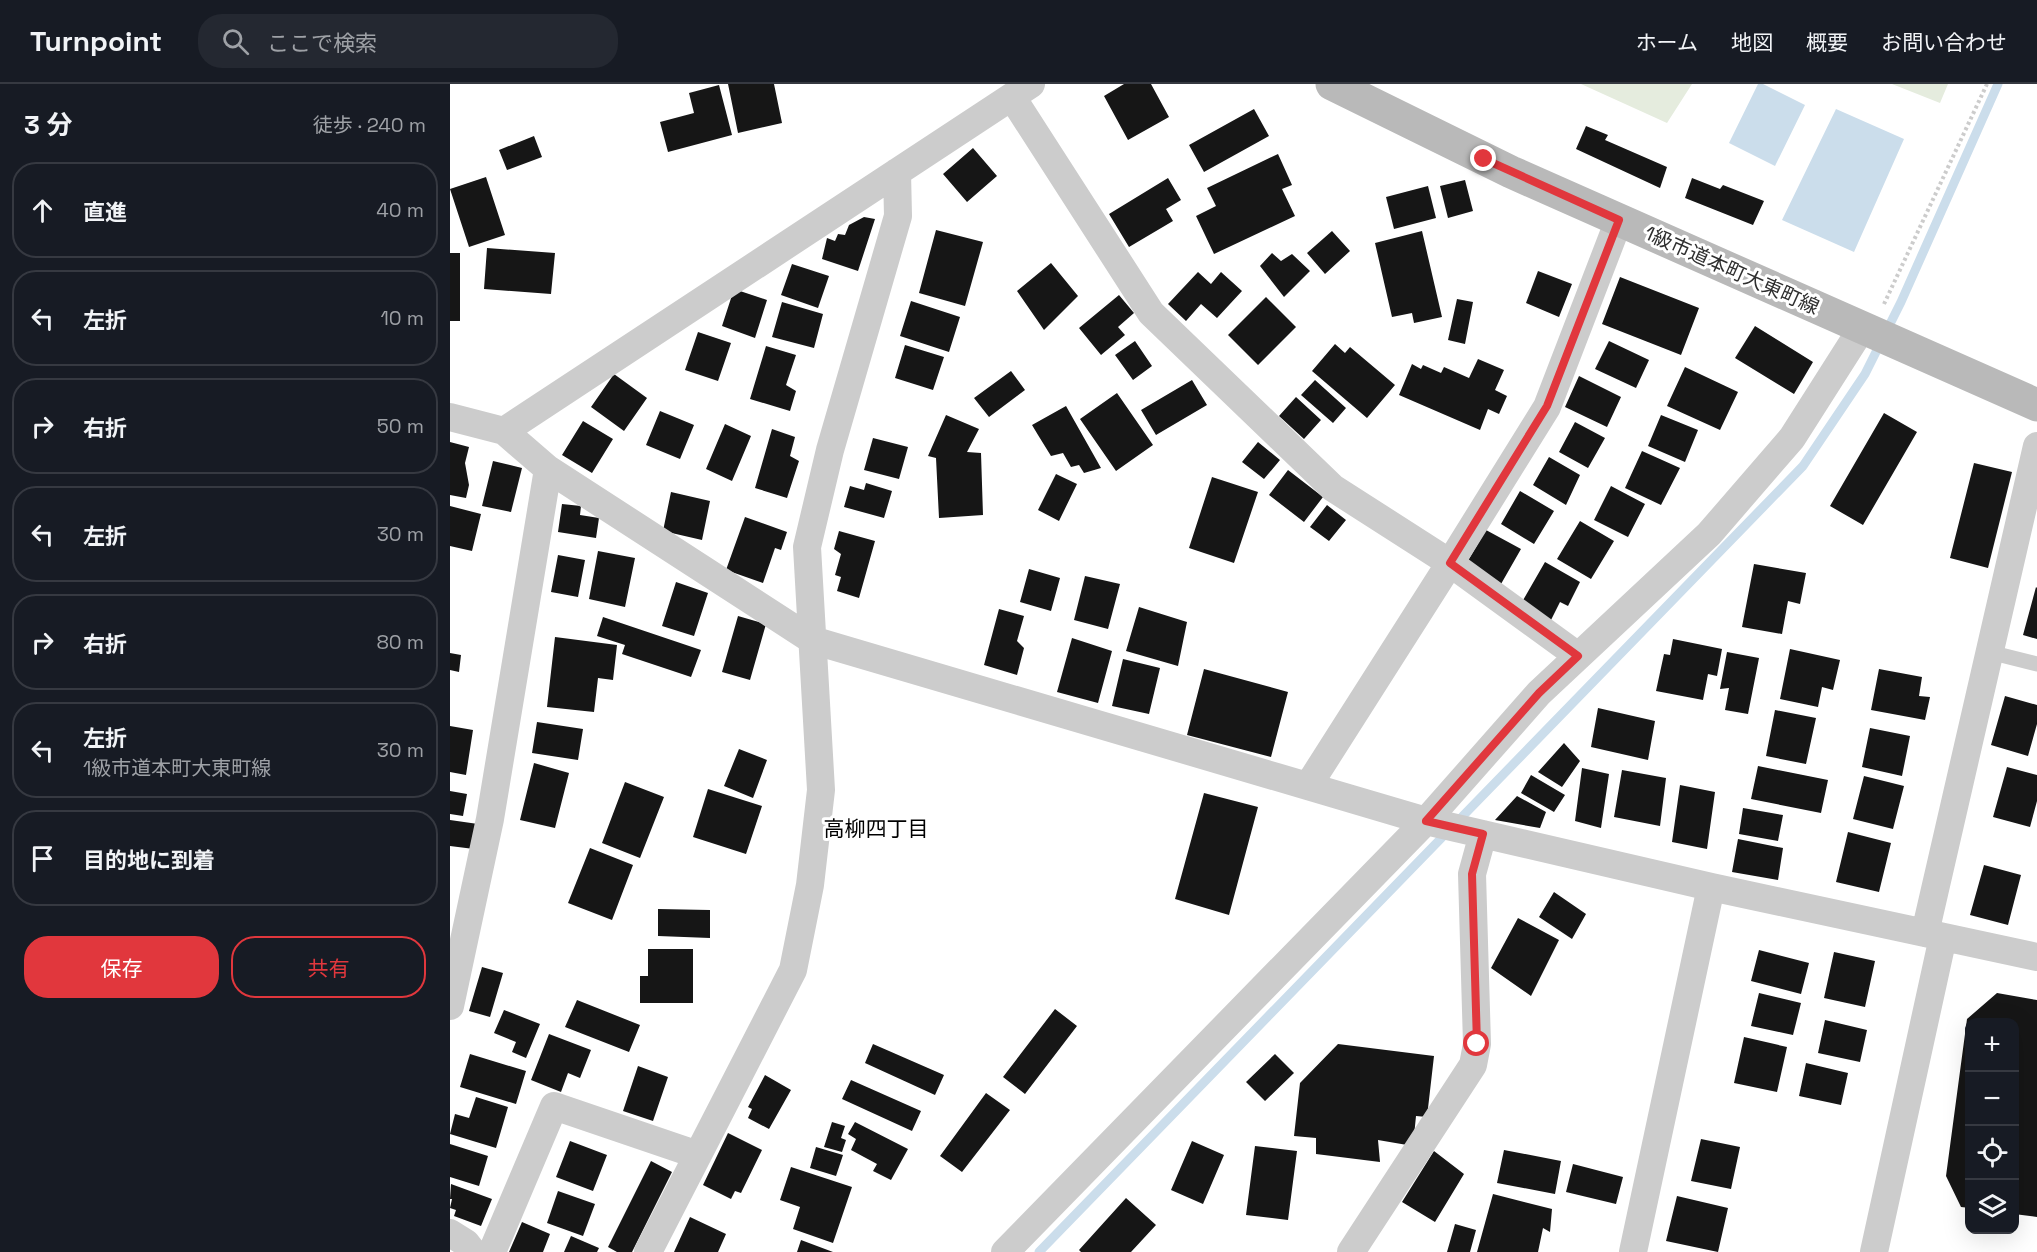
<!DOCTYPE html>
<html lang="ja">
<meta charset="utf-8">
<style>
body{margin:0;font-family:"Space Grotesk","Noto Sans JP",sans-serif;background:#242831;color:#f1f3f6}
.controls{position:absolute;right:18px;bottom:18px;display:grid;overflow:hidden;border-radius:12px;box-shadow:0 6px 24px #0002}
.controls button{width:54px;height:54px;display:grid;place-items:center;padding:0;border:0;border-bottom:2px solid #363941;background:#171b24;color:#f1f3f6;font:30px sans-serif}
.stop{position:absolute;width:18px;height:18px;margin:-14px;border:4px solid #e1373d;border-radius:50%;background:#fff}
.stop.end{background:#e1373d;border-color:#fff;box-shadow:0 2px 6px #0008}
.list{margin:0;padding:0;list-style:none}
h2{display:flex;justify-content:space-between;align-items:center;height:78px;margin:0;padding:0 24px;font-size:26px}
h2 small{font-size:20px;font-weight:400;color:#9ea1a6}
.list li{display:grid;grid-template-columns:39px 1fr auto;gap:18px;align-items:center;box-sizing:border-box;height:96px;margin:0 12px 12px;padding:0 12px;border:2px solid #363941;border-radius:24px}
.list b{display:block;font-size:22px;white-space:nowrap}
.list p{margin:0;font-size:20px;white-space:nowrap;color:#9ea1a6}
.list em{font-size:20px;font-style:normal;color:#9ea1a6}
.actions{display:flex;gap:12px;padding:18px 24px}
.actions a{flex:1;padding:14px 0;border:2px solid #e1373d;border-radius:24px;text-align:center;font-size:21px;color:#e1373d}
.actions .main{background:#e1373d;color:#fff}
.icon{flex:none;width:33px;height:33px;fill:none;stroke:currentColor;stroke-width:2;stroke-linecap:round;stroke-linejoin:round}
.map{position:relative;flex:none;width:1587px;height:1168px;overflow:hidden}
header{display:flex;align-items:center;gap:36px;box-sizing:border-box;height:84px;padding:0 30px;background:#171b24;border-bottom:2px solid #363941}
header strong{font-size:28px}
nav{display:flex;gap:33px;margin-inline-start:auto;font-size:21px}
.search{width:420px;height:54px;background:#242831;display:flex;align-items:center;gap:15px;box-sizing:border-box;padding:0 21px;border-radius:24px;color:#9ea1a6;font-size:22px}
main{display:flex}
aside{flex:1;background:#171b24}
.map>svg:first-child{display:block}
</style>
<header>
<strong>Turnpoint</strong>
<div class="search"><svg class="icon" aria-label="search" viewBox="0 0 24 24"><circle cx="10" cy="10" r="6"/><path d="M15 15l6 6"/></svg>ここで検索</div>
<nav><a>ホーム</a><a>地図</a><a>概要</a><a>お問い合わせ</a></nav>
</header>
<main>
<aside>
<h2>3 分<small>徒歩 · 240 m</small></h2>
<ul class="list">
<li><svg class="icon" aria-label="ahead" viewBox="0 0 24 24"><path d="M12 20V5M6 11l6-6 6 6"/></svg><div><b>直進</b></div><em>40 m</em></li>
<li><svg class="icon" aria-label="left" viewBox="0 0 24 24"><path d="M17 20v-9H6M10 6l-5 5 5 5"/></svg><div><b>左折</b></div><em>10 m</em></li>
<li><svg class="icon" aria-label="right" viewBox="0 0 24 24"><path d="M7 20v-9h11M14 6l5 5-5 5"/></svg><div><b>右折</b></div><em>50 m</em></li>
<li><svg class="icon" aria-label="left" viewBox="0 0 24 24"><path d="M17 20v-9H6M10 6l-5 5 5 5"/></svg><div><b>左折</b></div><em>30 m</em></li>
<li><svg class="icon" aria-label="right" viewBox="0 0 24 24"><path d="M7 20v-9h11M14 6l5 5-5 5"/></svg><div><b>右折</b></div><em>80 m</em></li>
<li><svg class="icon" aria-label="left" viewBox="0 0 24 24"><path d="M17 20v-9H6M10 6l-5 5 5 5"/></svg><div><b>左折</b><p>1級市道本町大東町線</p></div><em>30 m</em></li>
<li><svg class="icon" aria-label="arrive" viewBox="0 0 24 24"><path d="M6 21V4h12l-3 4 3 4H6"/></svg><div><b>目的地に到着</b></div></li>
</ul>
<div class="actions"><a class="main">保存</a><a>共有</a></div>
</aside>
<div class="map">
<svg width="1587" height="1168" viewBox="0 0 1587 1168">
<rect width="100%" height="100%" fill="#fff"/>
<path fill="#e5ecde" d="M1131 0H1242L1217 39Z
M1442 0H1498L1490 19Z"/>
<path fill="#cbddeb" d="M1308 0H1313L1355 21 1325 82 1279 59Z
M1386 25 1454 55 1404 168 1332 136Z"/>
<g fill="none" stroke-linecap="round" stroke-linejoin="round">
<path stroke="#cbddeb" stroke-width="9" d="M589 1168 1353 382 1415 290 1451 218 1548 0"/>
</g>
<path fill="#161616" d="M278 0H324L332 39 288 49Z
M674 0H701L719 33 678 56 654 12Z
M269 1 282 51 218 68 210 38 244 29 239 9Z
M804 25 819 52 754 88 739 61Z
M1136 42 1158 51 1155 56 1217 83 1210 104 1126 65Z
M84 52 92 73 57 86 49 66Z
M523 64 547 92 517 118 493 90Z
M828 70 842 101 832 105 845 132 764 170 746 132 766 122 757 104Z
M36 93 55 151 19 163 0 105Z
M718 94 731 116 716 125 723 137 679 163 659 130Z
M1242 94 1270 105 1273 101 1314 117 1303 141 1235 114Z
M1015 96 1023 127 998 134 990 102Z
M978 102 986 134 944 145 936 113Z
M414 133 425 135 408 187 372 175 377 154 385 157 388 150 395 151 399 141Z
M486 146 533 158 515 222 469 209Z
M882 147 900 167 875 190 857 169Z
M972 147 992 233 964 239 962 229 942 233 925 159Z
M37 164 105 169 101 210 34 205Z
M0 169H10V237H0Z
M822 169 831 177 842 170 860 187 834 213 810 182Z
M601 179 628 212 594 246 567 207Z
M342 180 379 192 368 224 331 211Z
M1088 187 1122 200 1109 233 1076 219Z
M748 188 761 200 771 188 792 207 767 234 751 220 736 237 718 220Z
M1170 193 1249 224 1231 271 1152 240Z
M284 205 317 216 305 254 272 242Z
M669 211 684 229 668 243 675 251 651 271 629 244Z
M816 213 846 243 808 281 778 251Z
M1007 215 1023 218 1015 260 998 256Z
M461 217 510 233 499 268 450 252Z
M332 218 373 230 364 264 322 253Z
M1305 242 1363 278 1344 310 1285 274Z
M248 248 281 259 268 297 235 286Z
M685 257 702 282 683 296 665 271Z
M1159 257 1199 276 1186 304 1145 285Z
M885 260 895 269 900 263 945 301 917 334 862 287Z
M455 261 494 273 483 306 445 294Z
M316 262 346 271 336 301 346 307 340 327 300 315Z
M1028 275 1054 286 1045 306 1057 312 1049 330 1038 325 1030 346 949 311 962 280 971 285 973 281 991 289 994 283 1019 294Z
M1235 283 1288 308 1270 346 1217 322Z
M561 287 575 306 539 333 524 314Z
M164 290 197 314 174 347 141 323Z
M1129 292 1171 313 1157 343 1115 323Z
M742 296 757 321 706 351 691 326Z
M865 296 896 324 883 339 851 311Z
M667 309 703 361 666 387 630 335Z
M846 313 871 336 854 355 829 332Z
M616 322 651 384 634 389 629 381 621 383 613 369 601 372 588 351 582 341Z
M210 327 244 341 230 375 196 361Z
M1434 329 1467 348 1413 441 1380 422Z
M496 331 529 345 517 368 531 369 533 431 489 434 486 374 478 372Z
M1211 331 1248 346 1235 378 1198 362Z
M133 337 163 355 142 389 112 371Z
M1125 338 1155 354 1138 384 1109 368Z
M275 340 301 352 282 397 256 385Z
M322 345 345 353 340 372 349 377 337 414 305 404Z
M423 354 458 363 449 395 414 386Z
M0 358 19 363 15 379 19 401 16 414 0 411Z
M808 358 830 376 814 395 792 378Z
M1192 367 1230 384 1211 421 1175 404Z
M1099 373 1130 391 1116 421 1083 401Z
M43 377 72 384 61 428 32 422Z
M1524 379 1562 388 1538 484 1500 474Z
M838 386 873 413 854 438 819 411Z
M606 390 627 400 609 437 588 426Z
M762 393 808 408 784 479 739 464Z
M416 399 442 407 434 434 394 423 400 402 414 406Z
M1161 402 1195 420 1178 453 1144 436Z
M1070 407 1104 427 1084 460 1051 440Z
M221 408 260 417 252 456 213 447Z
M112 420 131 422 130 431 149 434 146 454 108 448Z
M877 421 896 436 879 457 860 443Z
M0 422 31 430 22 467 0 462Z
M295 433 337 448 331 466 325 464 313 499 276 486Z
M1130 437 1164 457 1141 495 1107 475Z
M1036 446 1071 465 1051 500 1016 480Z
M389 447 425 457 409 514 387 507 391 493 385 491 391 470 384 465Z
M148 467 185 474 175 523 139 515Z
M108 471 135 476 128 513 101 508Z
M1095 478 1130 498 1118 522 1110 518 1101 536 1072 518Z
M1304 480 1356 489 1350 520 1338 517 1332 550 1292 543Z
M579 485 610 494 601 527 570 518Z
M635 492 670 500 658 545 624 536Z
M226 498 258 509 244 552 212 542Z
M1586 503 1587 504V555L1573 551Z
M689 523 737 538 728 582 676 567Z
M549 525 574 532 567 557 574 564 567 591 534 581Z
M288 532 316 540 300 596 272 588Z
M153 533 251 566 241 593 172 570 175 561 147 552Z
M105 553 167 561 163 596 148 594 144 628 97 623Z
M622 554 662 567 648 619 607 608Z
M1223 555 1272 565 1267 592 1258 590 1253 616 1206 607 1214 570 1220 571Z
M1340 565 1390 576 1383 606 1372 603 1368 623 1330 615Z
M1277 568 1309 574 1298 630 1275 626 1279 604 1270 605Z
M0 569 11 571 9 588 0 586Z
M673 575 710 584 699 630 662 622Z
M754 585 838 608 821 673 737 651Z
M1429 585 1472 593 1469 612 1480 613 1475 636 1421 626Z
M1555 612 1587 621V640L1578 672 1541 661Z
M1148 624 1205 637 1198 676 1141 663Z
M1325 626 1366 634 1356 680 1316 672Z
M87 638 133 645 128 676 82 669Z
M0 642 23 646 16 691 0 688Z
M1420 644 1460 652 1452 692 1412 683Z
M1114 659 1130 677 1112 703 1088 688Z
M289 665 317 676 303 714 274 702Z
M84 679 119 689 105 744 70 736Z
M1308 682 1378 696 1371 729 1301 715Z
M1557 683 1587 691V717L1580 743 1543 733Z
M1132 684 1159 690 1151 744 1125 737Z
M1172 686 1216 694 1210 742 1164 733Z
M1081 691 1115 711 1104 728 1071 709Z
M1414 692 1454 702 1443 745 1403 735Z
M175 698 214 713 190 774 152 759Z
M1230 701 1265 708 1257 765 1222 758Z
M258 705 312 722 296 770 243 753Z
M0 707 17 710 13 732 0 730Z
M754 709 808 723 779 831 725 815Z
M1067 712 1096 728 1090 744 1045 736Z
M1293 724 1333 731 1328 757 1289 750Z
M0 736 28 740 24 765 0 762Z
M1398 748 1441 759 1429 808 1386 798Z
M1288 755 1333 764 1328 796 1282 788Z
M140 764 183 781 162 836 118 819Z
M1534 781 1571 791 1558 841 1520 831Z
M1104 808 1136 830 1122 855 1089 833Z
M208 825 260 826V854L208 852Z
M1068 834 1109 856 1081 912 1041 884Z
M198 865H243V919H190V892H198Z
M1309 866 1359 879 1351 910 1301 897Z
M1384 868 1425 877 1415 923 1374 914Z
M32 883 53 889 40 933 19 927Z
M1309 909 1351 919 1343 951 1301 942Z
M1547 909 1587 916V1133L1564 1130V938H1520V1124L1511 1123 1496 1092 1517 935Z
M127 916 190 941 179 968 115 943Z
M605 925 627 942 575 1010 553 993Z
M54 926 90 940 76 974 62 968 66 958 44 949Z
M1375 936 1417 946 1410 978 1368 969Z
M99 950 141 966 130 994 118 989 111 1008 81 996Z
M1294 953 1337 963 1327 1008 1284 999Z
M423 960 494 991 485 1011 415 979Z
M888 960 984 972 977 1033 966 1032 963 1062 928 1056 930 1078 866 1070V1054L844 1052 850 999Z
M20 970 76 987 66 1020 10 1003Z
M825 970 844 989 815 1017 796 998Z
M1356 979 1398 989 1391 1021 1349 1012Z
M188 982 218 993 203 1037 173 1027Z
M315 991 341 1006 319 1045 298 1034 302 1025 298 1023Z
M401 996 471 1027 462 1047 392 1015Z
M536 1009 560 1026 512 1088 490 1072Z
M26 1013 58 1023 46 1064 0 1050 5 1030 19 1034Z
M382 1038 395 1042 391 1054 396 1056 392 1068 374 1063Z
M405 1038 458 1065 441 1096 423 1087 427 1080 401 1066 406 1055 398 1050Z
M278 1049 312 1066 291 1109 285 1107 281 1115 253 1101Z
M1251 1055 1290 1063 1281 1105 1241 1097Z
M120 1057 157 1071 143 1107 106 1093Z
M742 1057 774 1071 753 1120 721 1106Z
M0 1060 38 1072 29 1102 0 1093Z
M805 1062 847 1067 838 1136 796 1131Z
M366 1063 393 1071 386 1092 360 1084Z
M1054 1066 1111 1077 1105 1110 1047 1099Z
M984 1067 1014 1090 985 1138 952 1118Z
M201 1077 222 1088 182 1168H167L158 1163Z
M1123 1080 1173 1093 1166 1120 1116 1108Z
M341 1083 402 1103 383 1159 343 1145 350 1123 330 1116Z
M1 1100 42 1115 31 1142 4 1132 6 1126 0 1124 2 1115H0Z
M108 1107 145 1120 133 1152 97 1139Z
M1043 1110 1102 1125 1100 1148 1093 1144 1088 1168H1027Z
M1227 1112 1278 1124 1268 1168 1216 1157Z
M676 1114 706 1141 681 1168H631L629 1166Z
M240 1133 276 1150 268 1168H224Z
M72 1138 100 1150 93 1168H59Z
M1005 1140 1026 1146 1020 1168H997Z
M121 1152 149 1164 147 1168H114Z
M351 1156 383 1168H347Z"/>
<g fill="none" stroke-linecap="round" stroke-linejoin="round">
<path stroke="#ccc" stroke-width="4" stroke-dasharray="3 3" stroke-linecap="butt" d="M1434 220 1537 0"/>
<path stroke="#ccc" stroke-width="15" d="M1539 568 1587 580"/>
<path stroke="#ccc" stroke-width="28" d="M562 13 701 229 883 404 1000 479 1128 572
M0 333 54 347 98 385 362 556 976 737 1261 803 1587 873
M54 347 581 0
M858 702 1000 479 1097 323 1169 136
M1475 849 1587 362
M0 922 40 735 98 385
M0 1149 16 1159 23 1168
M42 1168 104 1022 248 1071
M198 1168 343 886 360 801 371 706 357 463 380 366 448 132 447 88
M555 1168 976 737 1089 609 1259 450 1342 354 1412 244
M901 1168 1023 981 1027 960 1022 790 1033 750
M1183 1168 1261 803
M1424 1168 1493 853"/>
<path stroke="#b9b9b9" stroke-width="33" d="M882 0 1061 88 1587 321"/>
</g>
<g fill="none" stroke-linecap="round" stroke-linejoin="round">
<path stroke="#e1373d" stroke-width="8" d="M1027 960 1022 790 1033 750 976 737 1089 609 1128 572 1000 479 1097 322 1169 136 1034 75"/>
</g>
<g text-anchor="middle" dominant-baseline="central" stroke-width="6" stroke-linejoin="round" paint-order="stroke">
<g font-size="20" fill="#2f2f2f" stroke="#fff">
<text transform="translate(1282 186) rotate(24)">1級市道本町大東町線</text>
</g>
<g font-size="21" fill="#000" stroke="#fff">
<text x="426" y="744">高柳四丁目</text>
</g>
</g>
</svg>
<div class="controls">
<button>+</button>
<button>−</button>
<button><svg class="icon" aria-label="locate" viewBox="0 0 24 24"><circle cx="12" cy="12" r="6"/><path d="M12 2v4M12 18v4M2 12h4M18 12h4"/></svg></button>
<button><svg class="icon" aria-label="layers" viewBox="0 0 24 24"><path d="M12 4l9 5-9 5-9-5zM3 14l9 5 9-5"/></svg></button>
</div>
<div class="stop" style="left:1027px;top:960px"></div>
<div class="stop end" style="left:1034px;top:75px"></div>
</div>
</main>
